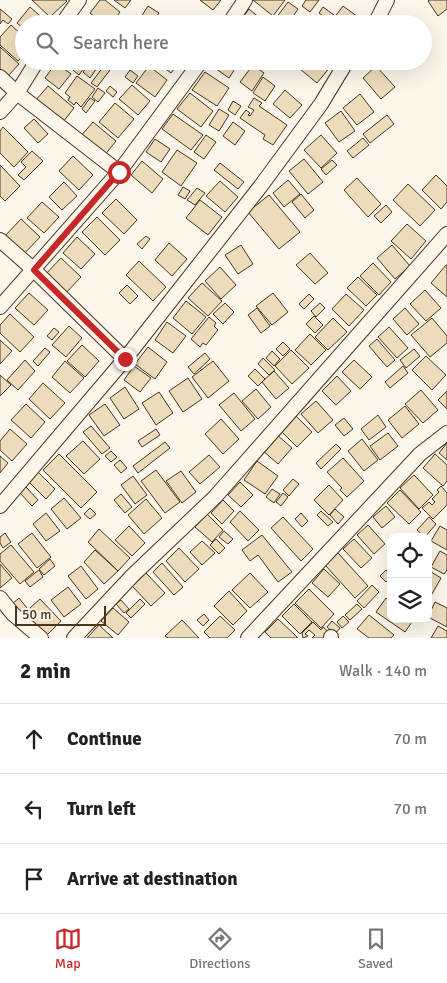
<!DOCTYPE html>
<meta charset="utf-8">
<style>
body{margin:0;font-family:Signika,sans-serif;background:#f6f6f6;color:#202124}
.controls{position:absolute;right:15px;bottom:15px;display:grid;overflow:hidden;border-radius:10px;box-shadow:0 5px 20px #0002}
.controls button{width:45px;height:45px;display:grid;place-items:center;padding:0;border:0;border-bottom:1px solid #e0e0e0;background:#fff;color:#202124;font:25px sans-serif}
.scale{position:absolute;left:15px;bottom:12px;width:91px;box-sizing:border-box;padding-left:5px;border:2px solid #4a3520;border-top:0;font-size:14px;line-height:18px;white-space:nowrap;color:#4a3520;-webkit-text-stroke:4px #fbf6e9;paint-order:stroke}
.stop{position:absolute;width:15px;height:15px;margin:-11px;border:4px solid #c62828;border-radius:50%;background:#fff}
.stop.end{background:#c62828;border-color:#fff;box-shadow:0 1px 5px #0008}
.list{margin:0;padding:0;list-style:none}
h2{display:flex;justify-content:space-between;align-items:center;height:65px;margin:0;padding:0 20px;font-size:21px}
h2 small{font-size:16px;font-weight:400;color:#757577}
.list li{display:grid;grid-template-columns:32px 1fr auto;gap:15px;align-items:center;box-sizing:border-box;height:70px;padding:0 20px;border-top:1px solid #e0e0e0}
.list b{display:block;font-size:19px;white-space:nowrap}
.list em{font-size:16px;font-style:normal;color:#757577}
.icon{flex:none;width:28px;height:28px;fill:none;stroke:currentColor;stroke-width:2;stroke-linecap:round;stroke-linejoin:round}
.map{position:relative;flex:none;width:447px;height:638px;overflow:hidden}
.search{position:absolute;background:#fff;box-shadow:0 5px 20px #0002;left:15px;right:15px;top:15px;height:55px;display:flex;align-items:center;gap:12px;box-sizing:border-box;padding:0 18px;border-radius:28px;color:#757577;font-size:19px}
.sheet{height:275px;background:#fff}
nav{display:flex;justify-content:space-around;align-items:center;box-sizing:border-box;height:70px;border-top:1px solid #e0e0e0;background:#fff;font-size:14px;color:#757577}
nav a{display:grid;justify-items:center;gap:2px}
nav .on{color:#c62828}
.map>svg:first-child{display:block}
</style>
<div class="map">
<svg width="447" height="638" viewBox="0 0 447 638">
<rect width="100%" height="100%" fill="#fbf6e9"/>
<path fill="#ecdcbc" stroke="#4a3520" d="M32 0H66L67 1 50 17Z
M100 0H105L120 12 111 24H104L90 13Z
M114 0H131L125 8Z
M200 0H221L213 10Z
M253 0H285L273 16Z
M306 0H319L310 12 302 6Z
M429 0H447V9L438 16 428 1Z
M288 2 298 9 288 24H284L276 18Z
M148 6 159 13 152 24 141 17Z
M343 6 365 22 364 24H333L331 22Z
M30 7 48 23 47 24H24V29L17 23Z
M323 7 334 15 330 21 319 13Z
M0 9 12 19 8 24 3 20 0 24Z
M249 9 267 24H238Z
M315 15 326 24H313L310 22Z
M178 16 189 24H172Z
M11 25 24 37V55L18 61 0 45V37Z
M0 47 19 64 8 76 0 69Z
M62 61H89L79 75Z
M91 61H102L90 78 83 72Z
M155 61H180L171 73Z
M216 61H240L229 78 212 66Z
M298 61H325L331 66 317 83 295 65Z
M107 62 113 66 97 87 91 83Z
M56 63 71 74 59 89 45 78Z
M253 65 264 73 252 91 240 82Z
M149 66 167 80 155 97 136 83Z
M376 66 395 87 381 99 363 78Z
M130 70 138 76 133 83 125 77Z
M205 72 229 88 217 106 192 90Z
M77 76 95 89 81 107 76 102 74 105 68 100 70 97 65 93Z
M263 77 275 86 265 101 253 93Z
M132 85 150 101 138 115 119 99Z
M48 86 74 108 63 122 36 100Z
M110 86 117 92 113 97 106 91Z
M98 88 105 93 98 102 92 97Z
M285 90 302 105 290 118 273 104Z
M190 93 213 111 201 127 177 109Z
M360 94 374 112 357 125 343 108Z
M90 98 95 101 86 113 82 109Z
M254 98 262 103 259 106 287 125 273 145 263 139 265 135 240 118 246 110 250 113 248 115 250 116 254 110 248 107Z
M233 101 241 106 235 115 228 110Z
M115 103 134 119 118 138 99 122Z
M219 109 229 115 219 131 209 125Z
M341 111 355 131 339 142 325 123Z
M173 114 203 135 191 150 162 129Z
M387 115 394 124 370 143 363 134Z
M34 119 48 134 38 143 24 128Z
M93 122 116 141 104 156 80 137Z
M233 122 245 131 235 145 223 136Z
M3 127 28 152 14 167 0 153V131Z
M206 135 216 142 204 159 194 152Z
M321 135 337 153 321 168 304 150Z
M363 138 369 145 353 158 347 151Z
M155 139 170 149 161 162 146 152Z
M177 150 197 163 181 186 162 172Z
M32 151 43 161 24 180 18 175 26 167 21 162Z
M73 156 93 175 79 190 59 171Z
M304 159 323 182 308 194 289 171Z
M332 160 337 165 326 175 321 169Z
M142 161 163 179 152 193 131 175Z
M220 163 244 182 238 189 214 170Z
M0 165 20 186 5 201 0 196Z
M436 175 447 186V202L441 209 422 190Z
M357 178 381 204 368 217 344 190Z
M288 180 300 194 284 207 273 193Z
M220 181 238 197 225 212 206 196Z
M64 182 77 196 62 210 49 197Z
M408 184 435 210 420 226 393 200Z
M183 187 190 191 185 199 178 195Z
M197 188 205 193 195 205 187 200Z
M301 194 314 210 305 218 292 202Z
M269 195 300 232 279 249 248 212Z
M116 199 137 220 124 234 102 213Z
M200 200 222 217 208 235 186 218Z
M42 202 59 217 44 233 27 218Z
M386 205 392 212 381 223 374 216Z
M97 217 120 240 105 255 82 232Z
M21 219 40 237 22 256 4 237Z
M407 224 426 241 411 259 391 241Z
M146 236 150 239 142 249 137 244Z
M77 237 95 254 81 269 63 253Z
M169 243 187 259 172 276 155 260Z
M241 245 253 264 238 274 225 255Z
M392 245 410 266 395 279 377 258Z
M310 253 328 273 315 284 296 265Z
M61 258 81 277 64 295 44 276Z
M139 261 166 287 153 301 126 275Z
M373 263 391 282 379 295 360 276Z
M446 265H447V297L431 283Z
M220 267 236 285 221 299 205 281Z
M358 277 377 295 366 306 347 288Z
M202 283 222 301 208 316 188 298Z
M127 285 138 296 130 304 119 293Z
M425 290 441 308 426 321 410 304Z
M29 293 48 310 34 325 15 308Z
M273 293 288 312 272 325 256 306Z
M309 294 314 299 304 309 299 304Z
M346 294 364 310 349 326 332 309Z
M186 301 206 317 192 334 173 318Z
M225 303 234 312 223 324 213 314Z
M320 303 325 308 316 317 311 311Z
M257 308 270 326 261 333 248 315Z
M405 308 419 324 407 335 393 319Z
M10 314 34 337 20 352 0 333V325Z
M314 316 323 325 315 333 306 324Z
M209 317 216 323 214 326 218 330 206 345 203 343 200 347 191 339Z
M333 318 347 332 328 350 315 337Z
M432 318 447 336V343L430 357 411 335Z
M167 322 186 336 173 353 155 340Z
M69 326 82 338 66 357 52 345Z
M389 327 408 348 397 358 378 337Z
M54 328 59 332 52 340 47 336Z
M310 334 326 350 311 365 295 350Z
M377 339 395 360 387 367 369 346Z
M0 340 12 351 0 364Z
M283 342 290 349 283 356 276 349Z
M82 345 99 361 85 377 67 361Z
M148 347 167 362 155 379 135 364Z
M45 348 50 352 38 366 33 361Z
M414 349 420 356 406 368 400 360Z
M291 350 309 368 292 384 275 366Z
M272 351 280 359 274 366 266 358Z
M205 353 210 359 194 374 188 367Z
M426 356 446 375 432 390 412 370Z
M263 358 275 370 269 375 258 364Z
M25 360 35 371 18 390 7 380Z
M354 360 372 377 360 389 342 372Z
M65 361 84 378 70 393 52 377Z
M213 361 229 381 208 398 192 377Z
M134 366 151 378 140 392 124 380Z
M403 366 408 373 390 388 385 382Z
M255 369 265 379 258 386 248 376Z
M274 371 289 388 276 399 262 382Z
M0 375 11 385 0 396Z
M337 376 351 391 336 405 322 391Z
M188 378 202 399 183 412 169 391Z
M43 383 65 403 50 419 29 399Z
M125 387 139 409 124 419 110 398Z
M256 389 271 407 258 419 242 401Z
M421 390 438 410 423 423 405 404Z
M447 391V409L438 400Z
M159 392 173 413 156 425 142 403Z
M234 393 255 419 241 431 219 405Z
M316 401 333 420 318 433 301 414Z
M26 404 45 422 31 438 11 420Z
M105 404 120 425 104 436 89 415Z
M405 406 419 424 402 438 388 420Z
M295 415 312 432 297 447 280 430Z
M378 415 386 427 369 440 361 429Z
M344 418 353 429 344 436 335 425Z
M221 419 239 439 223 454 205 434Z
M91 426 110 448 102 454 83 432Z
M10 429 27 444 12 461 0 450V441Z
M156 429 160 435 142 447 138 441Z
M388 433 398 446 380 460 370 446Z
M276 434 292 448 278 464 262 450Z
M362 439 378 460 364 471 348 451Z
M83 441 100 459 84 474 66 456Z
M165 442 170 448 138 473 133 466Z
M447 443V460L439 453Z
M336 444 341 449 321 469 316 463Z
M111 451 117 457 111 462 105 456Z
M59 454 97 492 81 508 43 470Z
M435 454 447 465V481L443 486 423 468Z
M209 455 220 467 200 484 189 472Z
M0 456 8 463 0 473Z
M343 458 364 481 347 497 340 490 342 488 327 472Z
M120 460 127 468 121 473 114 465Z
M257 461 278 476 265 494 244 480Z
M156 470 180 502 165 513 141 481Z
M37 471 55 489 46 499 28 481Z
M181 471 196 492 182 503 166 481Z
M414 475 433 495 419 509 400 488Z
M133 476 147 495 135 504 121 485Z
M293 479 299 484 289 496 283 490Z
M240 482 253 495 241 507 228 495Z
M329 485 343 500 329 515 314 500Z
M441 486 447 493V505L433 519 422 508 429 502 432 505 435 502 432 499 439 492 437 490Z
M26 487 38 500 32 506 20 493Z
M272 489 280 494 274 503 266 497Z
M400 490 421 512 409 524 387 503Z
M283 493 288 497 281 506 276 502Z
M121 494 132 507 125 513 114 500Z
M64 498 81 518 67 529 51 509Z
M146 499 162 518 144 534 128 515Z
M223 500 234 511 222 524 211 513Z
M386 506 395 517 382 528 373 517Z
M90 508 96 514 90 519 84 514Z
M335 509 344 517 338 524 330 515Z
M240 511 259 530 248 541 230 522Z
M321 511 333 522 328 526 317 515Z
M46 513 60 531 46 541 33 524Z
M301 513 308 521 302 527 295 519Z
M207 514 223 530 212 542 195 527Z
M283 517 313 549 301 561 271 528Z
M429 517 436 524 425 537 417 530Z
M368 525 385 544 374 554 357 535Z
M129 526 145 543 132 556 115 540Z
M440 526 447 530V550L431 541Z
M99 529 130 558 118 571 88 542Z
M224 531 233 539 228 544 219 537Z
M5 533 11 542 3 548 0 543V537Z
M32 533 51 557 37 568 18 544Z
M262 535 292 572 278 582 258 555 250 561 242 550Z
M216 539 225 548 219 554 210 545Z
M354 539 372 558 361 568 343 549Z
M202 541 215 553 202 565 190 552Z
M11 545 34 572 20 584 0 561V554Z
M179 548 199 569 185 582 166 561Z
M95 550 118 571 104 584 84 562Z
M440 551 447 555V570L444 574 431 567Z
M338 553 368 586 355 598 325 565Z
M50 559 55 566 44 575 39 569Z
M162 563 183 587 174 595 153 572Z
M0 564 12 578 0 588Z
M81 566 98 589 86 599 68 576Z
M324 569 340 584 328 597 312 583Z
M39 570 43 577 30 587 25 581Z
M386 570 391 577 386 582 380 576Z
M428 570 441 578 432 594 428 592Z
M146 573 165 593 151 606 132 586Z
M250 573 268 592 250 608 232 590Z
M372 585 379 592 364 608 357 601Z
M68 587 81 604 64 617 51 600Z
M309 589 334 614 321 628 295 603Z
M229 591 247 611 233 625 214 606Z
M19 598 27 608 20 615 11 605Z
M386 598 391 601V619H414L405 632 376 612Z
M40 599 61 621 44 638 21 616Z
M140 599 145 604 131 618 126 613Z
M121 600 129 609 124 613 116 604Z
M435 602 447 608V627L428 617Z
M294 604 312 622 300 634 282 616Z
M357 604 362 609 350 620 345 615Z
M113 608 129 622 118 635 101 621Z
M204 614 209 620 203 626 197 620Z
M369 615 394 635 391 638H369L357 629Z
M220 616 235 630 227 638H210L204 632Z
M343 616 349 622 342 628 337 622Z
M278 619 297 637V638H271L265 632Z
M182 620 199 638H168L165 636Z
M332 621 340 628 335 634 327 627Z
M313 622 321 630 323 627 330 633 325 638H312L315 635 309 630 305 634 308 636 303 638 302 633Z
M99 625 113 638H87Z
M438 626 447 631V638H431Z"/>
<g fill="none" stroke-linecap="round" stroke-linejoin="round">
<defs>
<path id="minor" d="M62 24 79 0
M229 24 245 0
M375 24 387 0
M0 77 17 93 119 172
M0 112 17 93 37 61
M0 240 34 270 125 359
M0 307 119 172 201 61
M0 506 125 359 260 187 321 104 347 61
M0 598 13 614 41 638
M74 638 132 576 215 497 447 234
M248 638 420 454 447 433
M331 638V637"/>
</defs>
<use href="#minor" stroke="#4a3520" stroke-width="16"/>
<use href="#minor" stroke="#fbf6e9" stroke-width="14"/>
</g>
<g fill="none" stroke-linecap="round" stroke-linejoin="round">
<path stroke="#c62828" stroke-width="6" d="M119 172 34 270 125 359"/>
</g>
</svg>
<div class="controls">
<button><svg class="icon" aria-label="locate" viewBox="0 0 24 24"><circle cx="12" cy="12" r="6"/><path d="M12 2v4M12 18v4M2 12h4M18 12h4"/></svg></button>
<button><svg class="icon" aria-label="layers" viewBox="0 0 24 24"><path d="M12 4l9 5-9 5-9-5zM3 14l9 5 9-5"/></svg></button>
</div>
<div class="scale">50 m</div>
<div class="stop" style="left:119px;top:172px"></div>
<div class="stop end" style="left:125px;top:359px"></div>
<div class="search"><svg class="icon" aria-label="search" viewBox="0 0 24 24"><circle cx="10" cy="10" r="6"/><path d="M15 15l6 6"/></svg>Search here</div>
</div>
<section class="sheet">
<h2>2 min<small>Walk · 140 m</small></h2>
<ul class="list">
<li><svg class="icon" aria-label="ahead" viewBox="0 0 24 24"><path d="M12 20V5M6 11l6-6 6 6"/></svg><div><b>Continue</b></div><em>70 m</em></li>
<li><svg class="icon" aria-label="left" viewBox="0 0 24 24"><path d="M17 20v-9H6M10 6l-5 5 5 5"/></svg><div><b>Turn left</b></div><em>70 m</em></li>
<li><svg class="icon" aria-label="arrive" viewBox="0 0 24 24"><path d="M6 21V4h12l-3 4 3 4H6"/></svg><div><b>Arrive at destination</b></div></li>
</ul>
</section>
<nav>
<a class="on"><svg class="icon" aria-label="map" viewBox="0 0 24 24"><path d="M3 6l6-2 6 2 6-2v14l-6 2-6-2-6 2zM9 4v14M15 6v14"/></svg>Map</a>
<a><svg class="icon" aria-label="directions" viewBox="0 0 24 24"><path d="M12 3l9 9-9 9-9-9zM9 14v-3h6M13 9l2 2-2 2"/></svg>Directions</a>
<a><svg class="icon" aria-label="saved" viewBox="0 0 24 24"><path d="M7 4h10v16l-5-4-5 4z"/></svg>Saved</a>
</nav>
